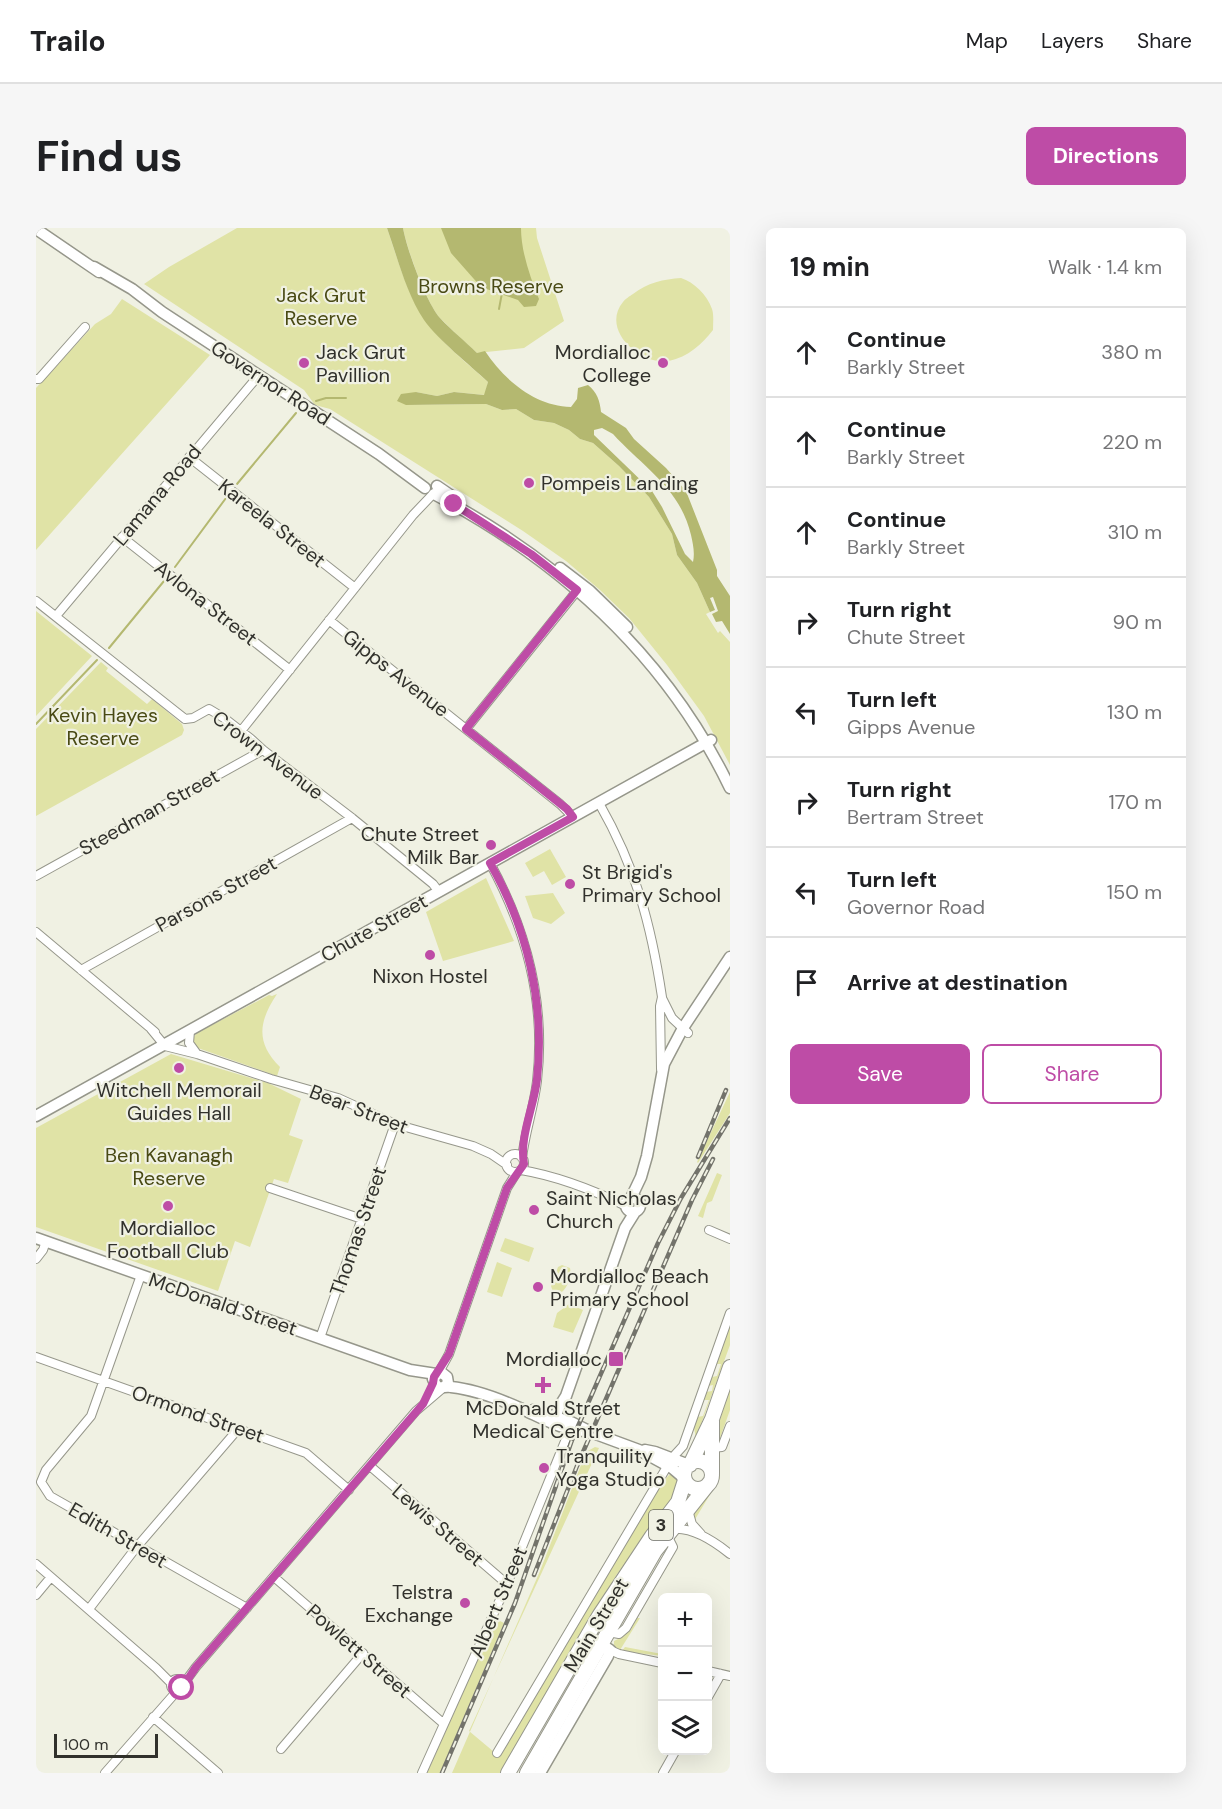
<!DOCTYPE html>
<meta charset="utf-8">
<style>
body{margin:0;font-family:"DM Sans",sans-serif;background:#f6f6f6;color:#202124}
.controls{position:absolute;right:18px;bottom:18px;display:grid;overflow:hidden;border-radius:9px;box-shadow:0 6px 24px #0002}
.controls button{width:54px;height:54px;display:grid;place-items:center;padding:0;border:0;border-bottom:2px solid #e0e0e0;background:#fff;color:#202124;font:30px sans-serif}
.scale{position:absolute;left:18px;bottom:15px;width:104px;box-sizing:border-box;padding-left:6px;border:3px solid #31312c;border-top:0;font-size:16px;line-height:21px;white-space:nowrap;color:#31312c;-webkit-text-stroke:4px #f0f1e3;paint-order:stroke}
.stop{position:absolute;width:18px;height:18px;margin:-14px;border:4px solid #be4ca6;border-radius:50%;background:#fff}
.stop.end{background:#be4ca6;border-color:#fff;box-shadow:0 2px 6px #0008}
.list{margin:0;padding:0;list-style:none}
h2{display:flex;justify-content:space-between;align-items:center;height:78px;margin:0;padding:0 24px;font-size:26px}
h2 small{font-size:20px;font-weight:400;color:#757577}
.list li{display:grid;grid-template-columns:39px 1fr auto;gap:18px;align-items:center;box-sizing:border-box;height:90px;padding:0 24px;border-top:2px solid #e0e0e0}
.list b{display:block;font-size:22px;white-space:nowrap}
.list p{margin:0;font-size:20px;white-space:nowrap;color:#757577}
.list em{font-size:20px;font-style:normal;color:#757577}
.actions{display:flex;gap:12px;padding:18px 24px}
.actions a{flex:1;padding:14px 0;border:2px solid #be4ca6;border-radius:9px;text-align:center;font-size:21px;color:#be4ca6}
.actions .main{background:#be4ca6;color:#fff}
.icon{flex:none;width:33px;height:33px;fill:none;stroke:currentColor;stroke-width:2;stroke-linecap:round;stroke-linejoin:round}
.map{position:relative;flex:none;width:694px;height:1545px;overflow:hidden;border-radius:9px}
header{display:flex;align-items:center;gap:36px;box-sizing:border-box;height:84px;padding:0 30px;background:#fff;border-bottom:2px solid #e0e0e0}
header strong{font-size:28px}
nav{display:flex;gap:33px;margin-inline-start:auto;font-size:21px}
.intro{display:flex;align-items:center;justify-content:space-between;box-sizing:border-box;height:144px;padding:0 36px}
h1{margin:0;font-size:42px}
.button{padding:15px 27px;border-radius:9px;background:#be4ca6;color:#fff;font-size:21px;font-weight:700}
main{display:flex;gap:36px;padding:0 36px}
aside{flex:1;background:#fff;border-radius:9px;box-shadow:0 6px 24px #0002}
.map>svg:first-child{display:block}
</style>
<header>
<strong>Trailo</strong>
<nav><a>Map</a><a>Layers</a><a>Share</a></nav>
</header>
<div class="intro"><h1>Find us</h1><a class="button">Directions</a></div>
<main>
<div class="map">
<svg width="694" height="1545" viewBox="0 0 694 1545">
<rect width="100%" height="100%" fill="#f0f1e3"/>
<path fill="#e0e3a6" d="M201 0H351C362 32 371 67 391 95 407 116 433 137 452 154L449 167 418 164 401 168 380 164 370 177 450 176 466 182 480 181 498 192 518 195 533 202 544 211 557 215 583 238 613 269 636 306 641 327 661 355 674 384 670 386 682 405 684 403 694 414V537L668 488 631 437 593 390 564 362 530 333 487 303 294 181 279 177 268 162 108 56 133 39Z
M367 0H500L501 10 528 93 488 120 441 125C429 114 416 102 404 90 390 74 371 21 367 0Z
M645 50C658 54 671 67 676 81 678 87 677 95 677 102 666 116 652 129 633 133 605 138 564 102 587 74 589 71 594 68 597 66 611 55 628 51 645 50Z
M86 71 174 127 0 322V160L59 96 75 86Z
M0 383 56 428 0 488Z
M65 434 72 440 70 443 111 476 116 471 146 496 148 502 146 507 0 588V501Z
M514 621 530 649 516 657 508 643 497 649 489 635Z
M450 650 478 713 407 733 390 684Z
M517 665 529 685 515 696 497 690 489 668Z
M241 766C223 793 219 814 244 839L241 848 159 819 156 811 161 805 233 767 236 768Z
M135 826 232 855 265 871 253 907 267 912 252 955 238 951 214 1019 199 1013 182 1063 0 999V900Z
M694 864V885L662 935 661 934Z
M681 945 686 947 676 973 671 975 667 990 662 988Z
M469 1010 498 1020 493 1034 464 1023Z
M461 1034 476 1040 466 1069 451 1064Z
M526 1037 534 1040C536 1048 531 1062 523 1066L517 1064 515 1058 522 1039Z
M533 1076 547 1082 537 1105 517 1099 521 1085Z
M694 1094V1117L660 1210 658 1200 661 1189 667 1188 673 1172H667L670 1164 676 1163 677 1157 672 1158 676 1149 681 1148 685 1136H680Z
M694 1161V1182L683 1213 680 1212 683 1194Z
M559 1219 563 1220 433 1503 464 1529 624 1257 633 1247H636L642 1251 643 1256 637 1274 581 1346 465 1545H416L504 1343 550 1224Z
M681 1224H683L684 1250 658 1293C654 1276 674 1267 680 1253 683 1245 681 1233 681 1224Z
M601 1390H604L584 1422H581L578 1419V1413L588 1408 591 1403H594Z
M460 1391 468 1395 404 1545H391Z
M589 1419 626 1426V1428L586 1423Z"/>
<path fill="#b4b870" fill-rule="evenodd" d="M351 0H367C371 22 390 74 404 90 415 102 429 113 441 125L449 123C468 152 499 178 535 179L541 171 542 160 552 157C561 164 564 173 565 184L590 200 598 211 630 240 650 263 681 342V348L694 368V406L686 393 680 394 676 386 682 383 677 369 674 370 679 382 674 384 661 355 641 327 636 306 613 269 583 238 557 215 544 211 533 202 518 195 498 192 480 181 466 182 450 176 370 177 361 173 365 166 380 164 401 168 418 164 448 167 452 154C433 136 403 113 388 92 370 65 362 31 351 0ZM566 200 577 206C607 239 644 260 655 307 657 316 659 325 657 334L649 326 626 279 616 263 558 207V202Z
M405 0H485C485 23 494 49 503 71L500 78 488 79 482 72 445 59 415 25Z"/>
<g fill="none" stroke-linecap="round" stroke-linejoin="round">
<path stroke="#b4b870" stroke-width="2" d="M463 81 466 65
M280 173 290 170H310
M201 256 260 185
M139 339 190 270
M73 420 128 353
M0 496 61 432"/>
<defs>
<path id="minor" d="M0 151H3L49 99
M153 229 319 360
M86 309 254 442
M0 373 149 491 157 490 173 481 188 490 215 511 227 522 316 590 397 656 403 664
M20 388 223 147
M293 392 524 576 537 589
M430 501 544 359
M205 503 377 287 397 266
M563 575C600 640 615 696 626 769L624 778 625 841
M454 635C491 703 510 775 501 853 498 879 489 904 486 930
M0 648 227 522
M0 704 119 804
M45 742 316 590
M626 770 636 790 652 805
M115 801 129 818 161 826 235 851 302 870 359 896 437 918 455 926 471 937
M154 803 153 815 161 826
M470 935a9 9 0 1 1 18 0a9 9 0 1 1-18 0Z
M485 942C521 948 557 962 590 978
M234 960 326 991
M673 1002 694 1011
M0 1031 7 1022 10 1013
M105 1047 55 1188 10 1242 5 1254 14 1268 211 1380
M284 1110 359 896
M0 1129 270 1225 313 1262
M402 1146 413 1126 471 960 481 944
M676 1220 686 1219 694 1198
M636 1230 647 1218 694 1085
M334 1238 471 1356
M652 1282 656 1296 665 1306
M637 1301C657 1299 679 1314 694 1326
M0 1336 120 1440 135 1455
M238 1349 408 1496
M0 1367 15 1349
M53 1381 99 1321 203 1200
M572 1404 583 1406 590 1400 637 1319 631 1307
M574 1422 583 1426 626 1435
M672 1443 694 1448
M135 1457a6 6 0 1 1 12 0a6 6 0 1 1-12 0Z
M146 1458 160 1439 380 1183 407 1160
M672 1469 685 1446
M117 1489 182 1545
M245 1521 327 1425
M461 1525 632 1237
M69 1545 141 1463
M386 1545 471 1356 534 1201
M627 1545 640 1522"/>
<path id="tertiary" d="M0 1 63 44
M58 39 96 61 126 84 343 226 389 260
M401 258 423 273
M398 266C525 333 631 429 694 560
M524 340 554 363 591 399
M0 888 675 512
M590 977a7 7 0 1 1 14 0a7 7 0 1 1-14 0Z
M595 970 605 949 611 928 628 836 647 800 694 729
M0 1010 374 1142 400 1146
M408 1159 412 1155 411 1149 406 1145 402 1146 397 1151 401 1159C406 1160 410 1158 415 1159 436 1161 466 1172 486 1181 508 1191 527 1203 552 1203
M497 1182 535 1194 557 1205 603 1222 636 1240 649 1251
M517 1196 523 1179 530 1168 589 1000 599 984
M609 1222 619 1224 653 1237
M504 1545 572 1428 574 1422 565 1416"/>
<path id="trunk" d="M676 1193V1246
M648 1247a14 14 0 1 1 28 0a14 14 0 1 1-28 0Z
M654 1237 676 1191 694 1139
M472 1545 563 1388 616 1308 642 1274 649 1252
M491 1545 619 1323 674 1254"/>
</defs>
<use href="#minor" stroke="#96978b" stroke-width="10"/>
<use href="#tertiary" stroke="#96978b" stroke-width="13"/>
<use href="#trunk" stroke="#96978b" stroke-width="16"/>
<use href="#minor" stroke="#fff" stroke-width="8"/>
<use href="#tertiary" stroke="#fff" stroke-width="10"/>
<use href="#trunk" stroke="#fff" stroke-width="14"/>
<defs>
<path id="rail" d="M662 929 690 862
M498 1347 541 1238 656 972 677 931
M406 1545 479 1375 536 1212 622 1015 645 970 694 890"/>
</defs>
<use href="#rail" stroke="#73736b" stroke-width="4.5"/>
<use href="#rail" stroke="#f0f1e3" stroke-width="2" stroke-dasharray="7" stroke-linecap="butt"/>
</g>
<g fill="none" stroke-linecap="round" stroke-linejoin="round">
<path stroke="#be4ca6" stroke-width="8" d="M146 1460 160 1439 387 1176 397 1155 398 1149 413 1126 471 960 488 936C483 909 498 879 501 851 509 776 492 701 454 635L537 589 531 581 430 501 541 362 495 326 418 276"/>
</g>
<g fill="#be4ca6" stroke="#f0f1e3" stroke-width="2">
<circle cx="268" cy="135" r="6"/>
<circle cx="627" cy="135" r="6"/>
<circle cx="493" cy="255" r="6"/>
<circle cx="455" cy="617" r="6"/>
<circle cx="534" cy="656" r="6"/>
<circle cx="394" cy="727" r="6"/>
<circle cx="143" cy="840" r="6"/>
<circle cx="132" cy="978" r="6"/>
<circle cx="498" cy="982" r="6"/>
<circle cx="502" cy="1059" r="6"/>
<rect x="572" y="1123" width="16" height="16" rx="3"/>
<path d="M504 1148h6v6h6v6h-6v6h-6v-6h-6v-6h6z"/>
<circle cx="508" cy="1240" r="6"/>
<circle cx="429" cy="1375" r="6"/>
</g>
<g text-anchor="middle" dominant-baseline="central" stroke-width="4.5" stroke-linejoin="round" paint-order="stroke">
<rect fill="#f0f1e3" stroke="#6a6b63" stroke-width="1.5" x="613" y="1282" width="24" height="30" rx="4.5"/>
<g font-size="18" font-weight="bold" fill="#31312c">
<text x="625" y="1297">3</text>
</g>
<g font-size="20" fill="#494a14" stroke="#f0f1e3">
<text x="455" y="58">Browns Reserve</text>
<text x="285" y="67">Jack Grut<tspan x="285" dy="23">Reserve</tspan></text>
<text x="67" y="487">Kevin Hayes<tspan x="67" dy="23">Reserve</tspan></text>
<text x="133" y="927">Ben Kavanagh<tspan x="133" dy="23">Reserve</tspan></text>
</g>
<g font-size="20" fill="#31312c" stroke="#f0f1e3" text-anchor="start">
<text x="280" y="124">Jack Grut<tspan x="280" dy="23">Pavillion</tspan></text>
<text x="615" y="124" text-anchor="end">Mordialloc<tspan x="615" dy="23">College</tspan></text>
<text x="505" y="255">Pompeis Landing</text>
<text x="443" y="606" text-anchor="end">Chute Street<tspan x="443" dy="23">Milk Bar</tspan></text>
<text x="546" y="644">St Brigid's<tspan x="546" dy="23">Primary School</tspan></text>
<text x="394" y="748" text-anchor="middle">Nixon Hostel</text>
<text x="143" y="862" text-anchor="middle">Witchell Memorail<tspan x="143" dy="23">Guides Hall</tspan></text>
<text x="510" y="970">Saint Nicholas<tspan x="510" dy="23">Church</tspan></text>
<text x="132" y="1000" text-anchor="middle">Mordialloc<tspan x="132" dy="23">Football Club</tspan></text>
<text x="514" y="1048">Mordialloc Beach<tspan x="514" dy="23">Primary School</tspan></text>
<text x="566" y="1131" text-anchor="end">Mordialloc</text>
<text x="507" y="1180" text-anchor="middle">McDonald Street<tspan x="507" dy="23">Medical Centre</tspan></text>
<text x="520" y="1228">Tranquility<tspan x="520" dy="23">Yoga Studio</tspan></text>
<text x="417" y="1364" text-anchor="end">Telstra<tspan x="417" dy="23">Exchange</tspan></text>
</g>
<g font-size="20" fill="#31312c" stroke="#f0f1e3">
<text transform="translate(235 155) rotate(33)">Governor Road</text>
<text transform="translate(121 267) rotate(-50)">Lamana Road</text>
<text transform="translate(236 295) rotate(38)">Kareela Street</text>
<text transform="translate(170 375) rotate(38)">Avlona Street</text>
<text transform="translate(360 445) rotate(38)">Gipps Avenue</text>
<text transform="translate(232 527) rotate(37)">Crown Avenue</text>
<text transform="translate(113 584) rotate(-29)">Steedman Street</text>
<text transform="translate(180 666) rotate(-29)">Parsons Street</text>
<text transform="translate(338 700) rotate(-29)">Chute Street</text>
<text transform="translate(323 881) rotate(21)">Bear Street</text>
<text transform="translate(322 1003) rotate(-71)">Thomas Street</text>
<text transform="translate(187 1076) rotate(19)">McDonald Street</text>
<text transform="translate(162 1186) rotate(19)">Ormond Street</text>
<text transform="translate(402 1297) rotate(41)">Lewis Street</text>
<text transform="translate(82 1307) rotate(30)">Edith Street</text>
<text transform="translate(462 1374) rotate(-67)">Albert Street</text>
<text transform="translate(560 1397) rotate(-59)">Main Street</text>
<text transform="translate(323 1423) rotate(41)">Powlett Street</text>
</g>
</g>
</svg>
<div class="controls">
<button>+</button>
<button>−</button>
<button><svg class="icon" aria-label="layers" viewBox="0 0 24 24"><path d="M12 4l9 5-9 5-9-5zM3 14l9 5 9-5"/></svg></button>
</div>
<div class="scale">100 m</div>
<div class="stop" style="left:146px;top:1460px"></div>
<div class="stop end" style="left:418px;top:276px"></div>
</div>
<aside>
<h2>19 min<small>Walk · 1.4 km</small></h2>
<ul class="list">
<li><svg class="icon" aria-label="ahead" viewBox="0 0 24 24"><path d="M12 20V5M6 11l6-6 6 6"/></svg><div><b>Continue</b><p>Barkly Street</p></div><em>380 m</em></li>
<li><svg class="icon" aria-label="ahead" viewBox="0 0 24 24"><path d="M12 20V5M6 11l6-6 6 6"/></svg><div><b>Continue</b><p>Barkly Street</p></div><em>220 m</em></li>
<li><svg class="icon" aria-label="ahead" viewBox="0 0 24 24"><path d="M12 20V5M6 11l6-6 6 6"/></svg><div><b>Continue</b><p>Barkly Street</p></div><em>310 m</em></li>
<li><svg class="icon" aria-label="right" viewBox="0 0 24 24"><path d="M7 20v-9h11M14 6l5 5-5 5"/></svg><div><b>Turn right</b><p>Chute Street</p></div><em>90 m</em></li>
<li><svg class="icon" aria-label="left" viewBox="0 0 24 24"><path d="M17 20v-9H6M10 6l-5 5 5 5"/></svg><div><b>Turn left</b><p>Gipps Avenue</p></div><em>130 m</em></li>
<li><svg class="icon" aria-label="right" viewBox="0 0 24 24"><path d="M7 20v-9h11M14 6l5 5-5 5"/></svg><div><b>Turn right</b><p>Bertram Street</p></div><em>170 m</em></li>
<li><svg class="icon" aria-label="left" viewBox="0 0 24 24"><path d="M17 20v-9H6M10 6l-5 5 5 5"/></svg><div><b>Turn left</b><p>Governor Road</p></div><em>150 m</em></li>
<li><svg class="icon" aria-label="arrive" viewBox="0 0 24 24"><path d="M6 21V4h12l-3 4 3 4H6"/></svg><div><b>Arrive at destination</b></div></li>
</ul>
<div class="actions"><a class="main">Save</a><a>Share</a></div>
</aside>
</main>
